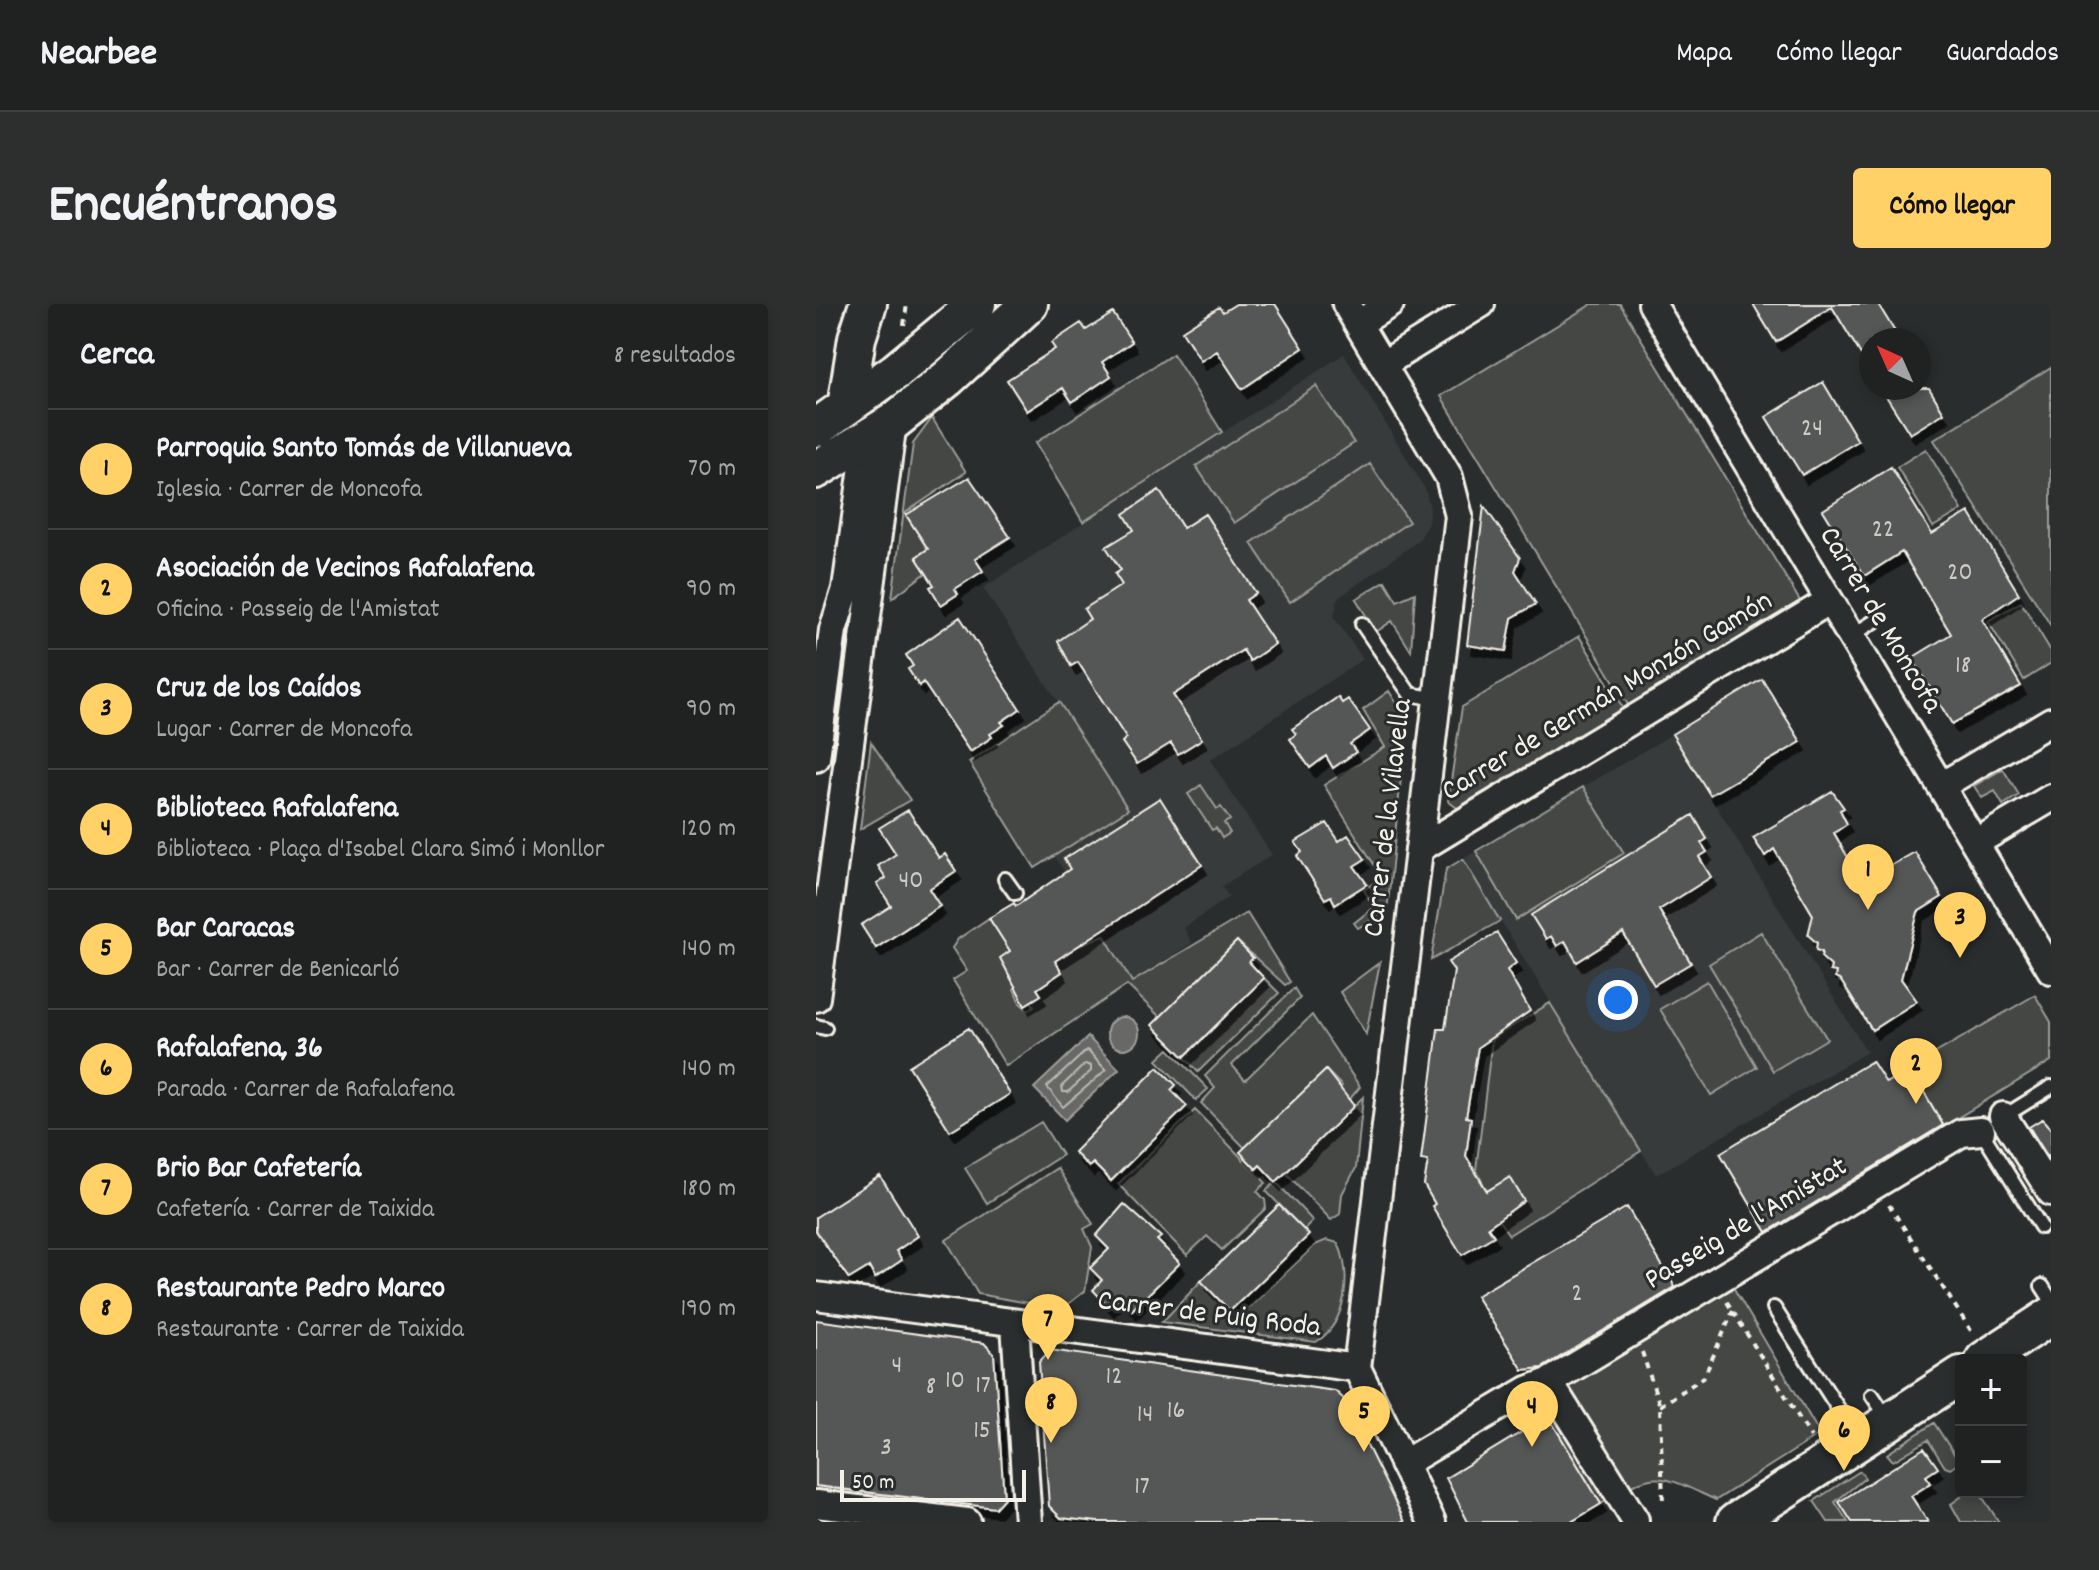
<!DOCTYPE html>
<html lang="es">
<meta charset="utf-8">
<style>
body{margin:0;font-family:Dekko,sans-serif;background:#2d2f2f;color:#f1f3f6}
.controls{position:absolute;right:24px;bottom:24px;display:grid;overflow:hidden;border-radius:8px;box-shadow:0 4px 12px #0003}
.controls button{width:72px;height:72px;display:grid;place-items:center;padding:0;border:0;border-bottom:2px solid #3d3f40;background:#202222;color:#f1f3f6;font:40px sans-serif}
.compass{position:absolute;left:1043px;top:24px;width:72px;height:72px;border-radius:50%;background:#202222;box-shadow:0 4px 12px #0003;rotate:315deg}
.scale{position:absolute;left:24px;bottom:20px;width:186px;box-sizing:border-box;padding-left:8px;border:4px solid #f4f1e8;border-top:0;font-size:22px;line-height:28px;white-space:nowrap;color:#f4f1e8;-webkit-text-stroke:6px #2a2d2e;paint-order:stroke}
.you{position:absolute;left:802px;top:696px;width:28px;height:28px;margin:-20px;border:6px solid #fff;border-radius:50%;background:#1a73e8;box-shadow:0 0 0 12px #1a73e833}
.badge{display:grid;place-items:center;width:52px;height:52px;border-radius:50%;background:#ffd166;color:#111;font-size:26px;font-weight:700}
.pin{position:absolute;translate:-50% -66px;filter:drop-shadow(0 2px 4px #0008)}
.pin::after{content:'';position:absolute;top:42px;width:28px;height:24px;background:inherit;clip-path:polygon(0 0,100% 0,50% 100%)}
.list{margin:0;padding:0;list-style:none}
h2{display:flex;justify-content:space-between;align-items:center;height:104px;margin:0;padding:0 32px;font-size:34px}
h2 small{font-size:26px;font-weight:400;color:#a2a4a5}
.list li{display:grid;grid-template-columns:52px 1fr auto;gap:24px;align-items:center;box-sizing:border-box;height:120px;padding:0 32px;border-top:2px solid #3d3f40}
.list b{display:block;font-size:30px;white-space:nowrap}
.list p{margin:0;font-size:26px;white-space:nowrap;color:#a2a4a5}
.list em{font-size:26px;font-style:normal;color:#a2a4a5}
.map{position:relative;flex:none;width:1235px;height:1218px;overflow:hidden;border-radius:8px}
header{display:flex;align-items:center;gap:48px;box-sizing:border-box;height:112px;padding:0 40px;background:#202222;border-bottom:2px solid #3d3f40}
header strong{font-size:38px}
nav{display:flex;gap:44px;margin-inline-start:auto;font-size:28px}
.intro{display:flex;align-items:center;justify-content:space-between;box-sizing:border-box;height:192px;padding:0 48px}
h1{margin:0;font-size:56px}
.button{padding:20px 36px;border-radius:8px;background:#ffd166;color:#111;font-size:28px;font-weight:700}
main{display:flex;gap:48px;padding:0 48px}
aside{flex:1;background:#202222;border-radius:8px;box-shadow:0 4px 12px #0003}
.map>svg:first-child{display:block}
</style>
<header>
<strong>Nearbee</strong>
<nav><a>Mapa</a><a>Cómo llegar</a><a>Guardados</a></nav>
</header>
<div class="intro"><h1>Encuéntranos</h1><a class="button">Cómo llegar</a></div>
<main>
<aside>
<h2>Cerca<small>8 resultados</small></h2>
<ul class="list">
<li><span class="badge">1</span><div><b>Parroquia Santo Tomás de Villanueva</b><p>Iglesia · Carrer de Moncofa</p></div><em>70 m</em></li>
<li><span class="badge">2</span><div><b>Asociación de Vecinos Rafalafena</b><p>Oficina · Passeig de l'Amistat</p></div><em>90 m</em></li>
<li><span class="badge">3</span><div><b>Cruz de los Caídos</b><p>Lugar · Carrer de Moncofa</p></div><em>90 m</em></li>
<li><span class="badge">4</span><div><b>Biblioteca Rafalafena</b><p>Biblioteca · Plaça d'Isabel Clara Simó i Monllor</p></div><em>120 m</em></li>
<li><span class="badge">5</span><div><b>Bar Caracas</b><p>Bar · Carrer de Benicarló</p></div><em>140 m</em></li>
<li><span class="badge">6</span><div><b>Rafalafena, 36</b><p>Parada · Carrer de Rafalafena</p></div><em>140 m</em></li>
<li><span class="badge">7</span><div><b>Brio Bar Cafetería</b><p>Cafetería · Carrer de Taixida</p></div><em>180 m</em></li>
<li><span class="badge">8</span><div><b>Restaurante Pedro Marco</b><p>Restaurante · Carrer de Taixida</p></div><em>190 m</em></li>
</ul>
</aside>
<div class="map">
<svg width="1235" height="1218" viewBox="0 0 1235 1218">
<defs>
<filter id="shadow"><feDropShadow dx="5" dy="9" stdDeviation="0" flood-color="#0009"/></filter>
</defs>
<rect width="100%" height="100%" fill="#2a2d2e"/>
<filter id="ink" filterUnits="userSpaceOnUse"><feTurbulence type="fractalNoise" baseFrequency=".0125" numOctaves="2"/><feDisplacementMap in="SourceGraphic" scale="16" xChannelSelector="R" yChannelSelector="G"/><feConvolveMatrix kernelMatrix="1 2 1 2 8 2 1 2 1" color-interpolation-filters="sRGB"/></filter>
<g filter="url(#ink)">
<path fill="#373a3a" d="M528 50 609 185 614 204 612 219 605 233 594 243 522 294 518 313 547 355 394 456 456 551 406 582 413 593 368 624 376 639 316 678 239 553 312 504 167 284Z
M856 430 1051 748 840 871 647 555Z"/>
<path fill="#444645" stroke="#9c9c96" stroke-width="2" d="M776 0H804L984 297 812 401 625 92Z
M357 50 406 128 267 218 219 139Z
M1235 63V322L1118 136Z
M500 82 538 139 418 219 380 162Z
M116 114 150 168 89 209 111 245 100 253 110 269 76 294 97 140Z
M1110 145 1146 206 1117 223 1081 163Z
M554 160 593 218 474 298 435 239Z
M569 277 581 297 599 289 595 347 576 317 560 328 540 295Z
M1205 298 1235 347V359L1208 376 1172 317Z
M763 332 807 404 641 504 632 497 646 403Z
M573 387 591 416 572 599 568 608 542 624 538 619 558 603 548 586 566 573 508 481 569 443 547 406Z
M243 398 312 505 219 564 153 458Z
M55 438 94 496 44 525Z
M1187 465 1203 491 1187 501 1179 487 1166 494 1158 482Z
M385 481 401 505 405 503 414 516 408 519 414 529 406 534 400 524 396 526 372 490Z
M767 483 808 549 700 616 660 547Z
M647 555 684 617 615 656 630 565Z
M431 609 474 678 469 681 421 637 344 713 311 681 190 762 137 676 151 667 136 644 142 635 173 614 178 622 196 628 202 682 198 685 204 699 212 706 218 702 215 697 224 691 221 685 246 668 231 645 262 642 288 631 316 678Z
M945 628 1011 735 957 767 893 660Z
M564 658 550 730 524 688Z
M448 674 463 689 382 768 368 753Z
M891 677 941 763 895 791 844 705Z
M478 684 484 694 416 761 429 776 496 711 544 783 533 796 523 786 526 782 510 766 429 844 385 799 399 784 389 772Z
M1219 691 1235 718V757L1128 822 1094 764Z
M734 699 825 847 693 931 681 914 708 897 694 874 671 887 660 866 676 735Z
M353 745 392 785 380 796 341 756Z
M547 793 540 864 526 890 524 910 515 916 469 868Z
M379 806 450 879 441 887 449 896 450 904 406 946 391 932 371 951 302 880Z
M225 818 246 851 171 899 149 864Z
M241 864 277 920 268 925 276 943 269 987 246 1005 162 990 130 936Z
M460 878 497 917 488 926 450 887Z
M511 936 522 939C536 970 531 1019 500 1038L346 1018 385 977 422 1014 499 941Z
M914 978 1004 1130 900 1196C840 1169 842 1164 785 1200L732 1112 740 1088Z
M1118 1119 1144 1159 1134 1165 1129 1163 1112 1136 1077 1157 1071 1150Z
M1044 1167 1049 1174 1019 1198 1032 1218H1012L998 1197Z
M1152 1188H1163L1183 1218H1145L1135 1200Z"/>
<path fill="#676866" stroke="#9f9f9a" stroke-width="2" d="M291 729a16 16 0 1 1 32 0a16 16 0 1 1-32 0Z
M272 733 303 765 249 816 218 784Z"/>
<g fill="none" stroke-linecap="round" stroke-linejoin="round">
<path stroke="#bcbab4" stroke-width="2" d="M271 746 290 766 247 803 231 783Z
M269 760 275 762V767L252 788H247L246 782Z"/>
</g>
<path fill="#555756" stroke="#f4f1e8" stroke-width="2" filter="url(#shadow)" d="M420 0H459L487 44 426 85 401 47 385 57 366 27 403 3 407 8Z
M937 0H1062L1084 36H1055V67L1016 3 960 38Z
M297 9 316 38 286 58 295 72 256 98 247 84 211 107 191 76 239 45 235 39 265 19 270 26Z
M1007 78 1042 137 986 171 950 113Z
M1065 84H1113L1128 109 1094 130Z
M1075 163 1116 230 1153 208 1203 290 1166 315 1205 382 1136 420 1096 354 1135 330 1086 248 1048 272 1007 206Z
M153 173 194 233 159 255 167 267 139 285 142 290 125 301 114 283 118 281 100 253 112 245 90 211Z
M343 186 367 224 389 210 440 289 430 296 459 340 434 357 427 346 357 391 386 435 362 450 355 439 321 460 306 438 310 434 262 358 255 362 242 337 274 315 268 305 306 281 299 270 305 266 290 243 318 226 308 210Z
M668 202 704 254 699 267 720 300 696 314 690 347 651 341Z
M144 313 204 405 185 418 188 421 174 430 176 433 154 448 107 378 103 382 92 365 97 362 90 351Z
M946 375 985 438 894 491 856 430Z
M522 393 526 399 532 395 554 426 534 440 540 448 517 464 510 452 494 464 474 435 480 430 476 425Z
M1016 487 1028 504 1024 506 1031 520 1018 529 1046 578 1099 548 1126 593 1102 608 1085 675 1101 697 1056 726 1025 677 1019 674 1020 668 1014 667 1015 662 1005 653 1006 648 1000 646 1001 639 992 631 997 611 958 545 949 552 937 534Z
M344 494 386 561 239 657 246 668 221 685 225 691 209 701 184 654 194 647 173 614 198 599 200 602 254 565 248 555Z
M92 506 123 554 129 550 140 567 113 585 124 602 60 644 45 621 75 602 61 580 70 574 62 562 80 550 63 524Z
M877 511 891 535 885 539 891 548 883 553 895 573 843 606 875 659 838 681 807 629 761 658 749 637 741 642 735 632 730 635 715 611Z
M511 519 523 537 532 531 549 555 538 562 551 580 519 600 515 592 509 595 481 552 486 548 479 538Z
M681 629 700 659 691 666 714 707 662 743 650 813 655 814 650 852 671 887 694 873 708 897 672 923 678 932 646 951 616 902 619 900 608 881 612 857 605 856 622 725H629L638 667 632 658Z
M421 637 437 654 433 658 448 674 368 753 336 721Z
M153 724 194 790 134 827 93 762Z
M1056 757 1070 779 1094 764 1127 821 951 928 904 849Z
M342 763 360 781 355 786 371 802 295 877 277 859 273 863 258 848Z
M510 766 538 802 460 878 444 861 440 865 424 848Z
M1226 815 1235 825V858L1213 823Z
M64 872 102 932 80 947 86 956 59 974 53 963 33 975 0 927V913Z
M308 900 345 933 341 936 364 959 316 1006 304 993 293 1003 277 986 286 976 274 964 293 945 280 932Z
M463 901 493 931 414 1007 385 977Z
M811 903 859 983 726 1064 707 1066 660 992Z
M0 1016 168 1039 178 1050 188 1194 179 1204 0 1182Z
M234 1046 519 1087 528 1095 589 1218H282L245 1214 233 1202 223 1058Z
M732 1112 785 1200 755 1218H652L630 1174Z
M1108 1144 1122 1164 1110 1172 1115 1179 1095 1192 1112 1218H1036L1023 1198Z"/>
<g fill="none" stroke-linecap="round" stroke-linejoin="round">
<defs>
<path id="lane" d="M546 320 594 390 621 395
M1035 332 1059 317
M189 575 199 589
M0 722 9 724
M1187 813 1235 783
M1165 827 1225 923
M1226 982 1235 996
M958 1004 1041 1134
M1056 1091 1072 1115"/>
<path id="street" d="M530 0 633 173 643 212 541 1064
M836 0 1235 666
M542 20 574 0
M566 61 665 0
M0 454 17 326 30 285 51 134
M1125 482 1235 417
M1159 539 1235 494
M603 545 1013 297
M0 694 77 118
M1187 812 1235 888
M0 992 541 1064
M199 1020 212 1218
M541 1064 616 1218
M733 1078 819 1216
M587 1160 712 1086 733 1078 1145 829 1165 827
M0 1200 151 1218"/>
<path id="secondary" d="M30 103 41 34 52 0
M0 124 80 67 161 0
M0 166 77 118 132 74 213 0
M1168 1056 1235 1012
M919 1218 1145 1071"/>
</defs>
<use href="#lane" stroke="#f4f1e8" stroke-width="18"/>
<use href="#street" stroke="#f4f1e8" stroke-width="32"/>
<use href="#secondary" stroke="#f4f1e8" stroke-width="42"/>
<path stroke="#f4f1e8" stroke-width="4" stroke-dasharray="6 6" stroke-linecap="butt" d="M88 21 91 0
M1073 901 1156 1028
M911 998 995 1133
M826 1048 844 1102 847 1199
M844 1102 888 1073 917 1007"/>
<use href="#lane" stroke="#2a2d2e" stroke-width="12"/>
<use href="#street" stroke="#2a2d2e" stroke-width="26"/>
<use href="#secondary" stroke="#2a2d2e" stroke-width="36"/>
</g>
</g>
<g text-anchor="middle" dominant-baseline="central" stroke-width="6" stroke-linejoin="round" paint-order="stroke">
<g font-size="26" fill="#cccac4">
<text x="996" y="125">24</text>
<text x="1067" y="226">22</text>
<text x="1144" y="269">20</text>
<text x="1147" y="362">18</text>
<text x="95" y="577">40</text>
<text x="761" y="990">2</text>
<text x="81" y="1062">4</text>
<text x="298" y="1073">12</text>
<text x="139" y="1077">10</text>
<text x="167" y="1082">17</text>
<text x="115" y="1083">8</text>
<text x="360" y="1107">16</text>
<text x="329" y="1111">14</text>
<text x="166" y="1127">15</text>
<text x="70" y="1144">3</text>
<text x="326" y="1183">17</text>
</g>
<g font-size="30" fill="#f4f1e8" stroke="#2a2d2e">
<text transform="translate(1063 317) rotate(59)">Carrer de Moncofa</text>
<text transform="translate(792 394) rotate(-31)">Carrer de Germán Monzón Gamón</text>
<text transform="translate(574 514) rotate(-83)">Carrer de la Vilavella</text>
<text transform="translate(931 921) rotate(-31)">Passeig de l'Amistat</text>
<text transform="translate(393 1012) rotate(7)">Carrer de Puig Roda</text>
</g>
</g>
</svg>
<div class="controls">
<button>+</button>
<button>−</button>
</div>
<svg class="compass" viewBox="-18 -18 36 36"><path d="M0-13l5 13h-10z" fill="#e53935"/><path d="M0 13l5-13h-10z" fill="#a2a4a5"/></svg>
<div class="scale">50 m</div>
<div class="you"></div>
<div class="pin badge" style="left:1052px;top:606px">1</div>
<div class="pin badge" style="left:1100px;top:800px">2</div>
<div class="pin badge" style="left:1144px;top:654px">3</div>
<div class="pin badge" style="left:716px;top:1143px">4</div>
<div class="pin badge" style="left:548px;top:1148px">5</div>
<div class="pin badge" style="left:1028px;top:1167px">6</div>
<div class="pin badge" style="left:232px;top:1056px">7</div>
<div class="pin badge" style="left:235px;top:1139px">8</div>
</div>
</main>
